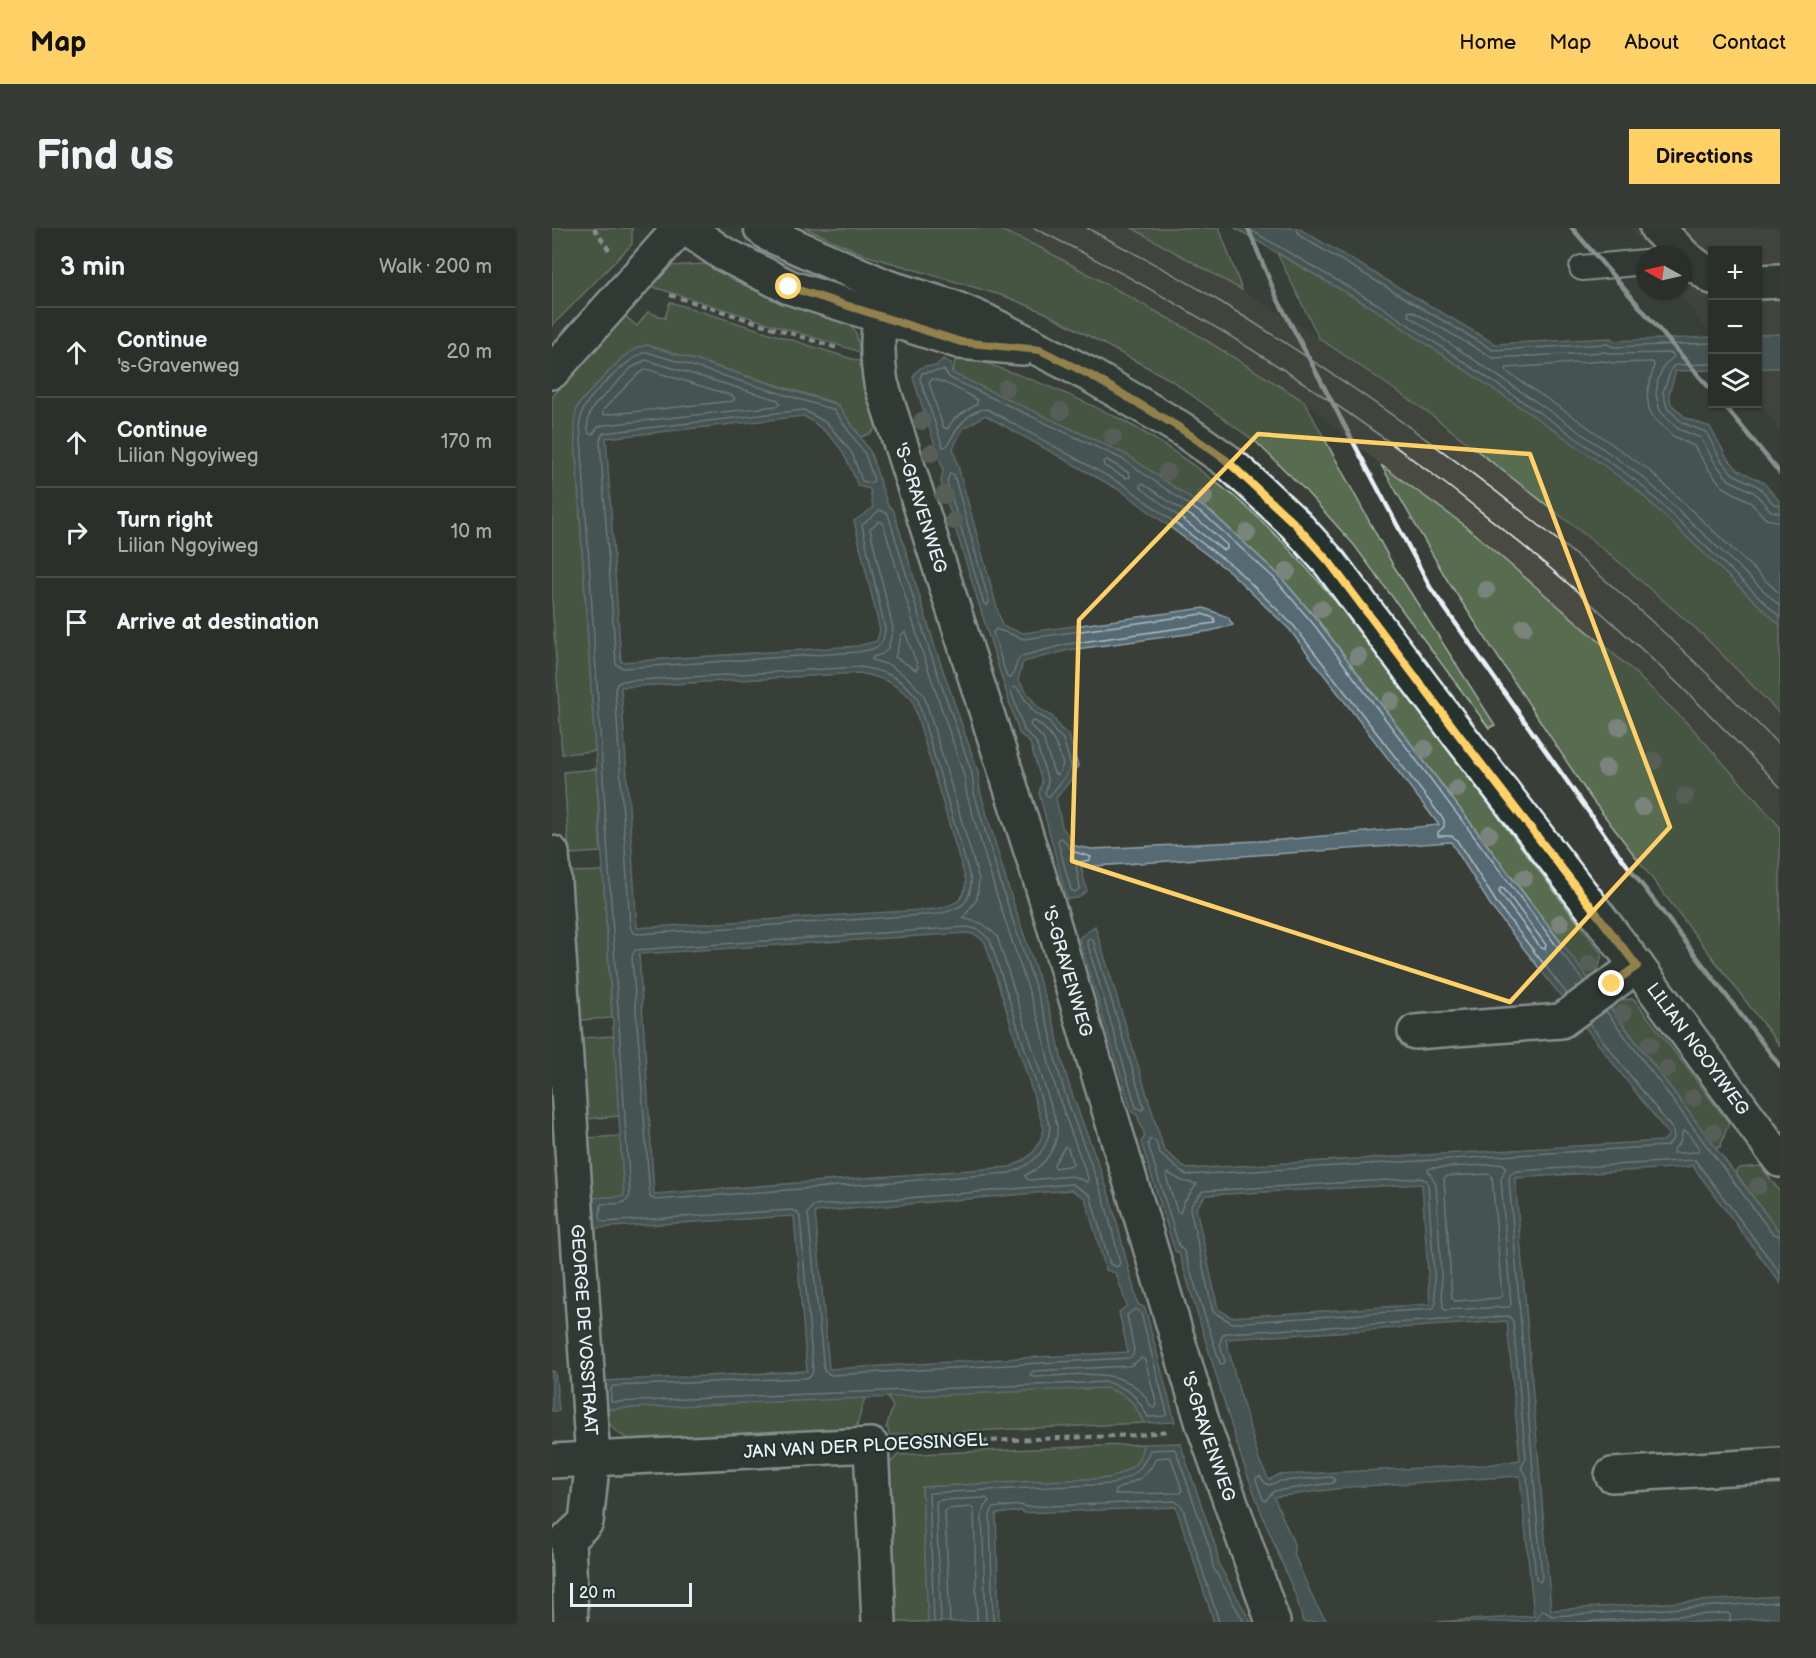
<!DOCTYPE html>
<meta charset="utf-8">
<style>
body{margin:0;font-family:"Balsamiq Sans",sans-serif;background:#373b36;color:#f1f3f6}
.controls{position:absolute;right:18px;top:18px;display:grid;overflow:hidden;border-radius:0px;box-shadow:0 2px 4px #0004}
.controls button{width:54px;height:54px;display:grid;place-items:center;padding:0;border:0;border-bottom:2px solid #474a47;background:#2b2f2a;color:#f1f3f6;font:30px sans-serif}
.compass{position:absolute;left:1084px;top:18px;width:54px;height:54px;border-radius:50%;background:#2b2f2a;box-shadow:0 2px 4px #0004;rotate:278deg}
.scale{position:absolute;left:18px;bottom:15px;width:122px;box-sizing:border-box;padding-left:6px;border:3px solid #e8f1f8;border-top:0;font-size:16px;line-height:21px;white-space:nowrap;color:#e8f1f8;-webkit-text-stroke:4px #26332d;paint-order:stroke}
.stop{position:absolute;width:18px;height:18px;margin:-14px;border:4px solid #ffd166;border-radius:50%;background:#fff}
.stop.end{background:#ffd166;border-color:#fff;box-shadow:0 2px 6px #0008}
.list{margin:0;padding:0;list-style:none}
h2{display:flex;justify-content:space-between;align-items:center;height:78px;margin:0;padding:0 24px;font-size:26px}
h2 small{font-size:20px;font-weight:400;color:#a6a9a8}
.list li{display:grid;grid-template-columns:39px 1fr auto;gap:18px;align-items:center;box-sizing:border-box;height:90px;padding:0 24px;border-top:2px solid #474a47}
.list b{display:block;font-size:22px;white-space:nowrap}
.list p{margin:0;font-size:20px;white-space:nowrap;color:#a6a9a8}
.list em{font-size:20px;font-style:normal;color:#a6a9a8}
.icon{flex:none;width:33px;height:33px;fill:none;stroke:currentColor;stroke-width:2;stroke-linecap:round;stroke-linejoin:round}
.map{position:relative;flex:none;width:1228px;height:1394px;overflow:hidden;border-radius:0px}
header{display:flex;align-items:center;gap:36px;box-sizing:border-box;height:84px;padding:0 30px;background:#ffd166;color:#111}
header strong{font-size:28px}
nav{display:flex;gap:33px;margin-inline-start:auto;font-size:21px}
.intro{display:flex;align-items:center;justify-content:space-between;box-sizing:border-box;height:144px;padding:0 36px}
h1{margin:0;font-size:42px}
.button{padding:15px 27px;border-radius:0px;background:#ffd166;color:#111;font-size:21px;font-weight:700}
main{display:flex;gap:36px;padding:0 36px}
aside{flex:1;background:#2b2f2a;border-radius:0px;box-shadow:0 2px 4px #0004}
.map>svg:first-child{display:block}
</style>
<header>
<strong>Map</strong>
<nav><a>Home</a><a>Map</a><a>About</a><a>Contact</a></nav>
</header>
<div class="intro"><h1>Find us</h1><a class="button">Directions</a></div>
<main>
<aside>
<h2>3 min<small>Walk · 200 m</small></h2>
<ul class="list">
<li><svg class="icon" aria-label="ahead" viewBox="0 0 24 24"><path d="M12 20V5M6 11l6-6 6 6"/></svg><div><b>Continue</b><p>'s-Gravenweg</p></div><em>20 m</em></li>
<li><svg class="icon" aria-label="ahead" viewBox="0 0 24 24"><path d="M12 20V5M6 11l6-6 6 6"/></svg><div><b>Continue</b><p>Lilian Ngoyiweg</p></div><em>170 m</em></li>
<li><svg class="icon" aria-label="right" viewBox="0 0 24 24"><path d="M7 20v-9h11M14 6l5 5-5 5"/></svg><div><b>Turn right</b><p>Lilian Ngoyiweg</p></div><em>10 m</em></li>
<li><svg class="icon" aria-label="arrive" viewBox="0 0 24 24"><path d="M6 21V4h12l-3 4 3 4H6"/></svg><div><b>Arrive at destination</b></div></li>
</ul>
</aside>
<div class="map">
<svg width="1228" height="1394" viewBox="0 0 1228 1394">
<rect width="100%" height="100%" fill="#393f38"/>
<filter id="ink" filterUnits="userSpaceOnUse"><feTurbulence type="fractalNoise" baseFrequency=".0167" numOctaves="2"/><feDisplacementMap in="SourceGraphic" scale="12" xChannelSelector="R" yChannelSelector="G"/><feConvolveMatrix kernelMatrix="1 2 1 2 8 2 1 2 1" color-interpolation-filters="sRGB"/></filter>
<g filter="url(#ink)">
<path fill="#494b43" d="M444 0H580L638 31 767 110 877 185 973 258 1060 328 1151 407 1228 486V599L1140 500 1078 440 911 296 829 237 752 173 639 103 489 20Z
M1079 0H1228V204L1206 171V22H1160V108L1126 63H1129V27H1100Z"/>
<path fill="#596d50" stroke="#a0afa4" stroke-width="1.5" d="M0 0H80V16L0 98Z
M253 0H444L489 20 639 103 752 173 841 337 943 497 937 500 802 317 752 261 705 215 619 152 494 85 455 69 313 27Z
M580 0H667L690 62Z
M725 25 824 82 1004 203 1083 260 1228 397V486L1151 407 1060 328 877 185 767 110Z
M172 35 293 91 304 105 308 124 98 58 117 38Z
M118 74 310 134 312 154 324 200 319 205 309 209 286 177 280 174 95 117 85 120 71 129 32 170 25 179 23 213 43 523 10 526 0 369V169L72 87 85 98 96 84 113 90Z
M405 126C461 143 514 164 566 190 607 211 647 241 683 269 719 299 750 335 781 370L1050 726 1045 747 1038 753 767 394 726 346 660 285 575 227 400 145Z
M829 237 911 296 1078 440 1140 500 1228 599V818L1038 569 894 350Z
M44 541 49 624 17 626 12 544Z
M51 643 60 790 28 792 19 644Z
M1082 771 1177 895 1168 919 1164 920 1056 776 1064 772Z
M62 808 67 888 34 891 30 810Z
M68 908 72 969 41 970 36 910Z
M1209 938 1228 964V1005L1183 944 1187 940Z
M554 1160C578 1168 581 1172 592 1195L337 1207 336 1200H334L341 1178 334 1167Z
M313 1169 304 1201 77 1211C61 1203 57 1199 53 1181Z
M591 1216C588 1239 579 1241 559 1250L370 1259 376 1394H345L338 1235 346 1227Z"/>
<path fill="#556b73" stroke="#90a1a8" stroke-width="1.5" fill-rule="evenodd" d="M683 0H746L943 116 1059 110 1062 113 1160 109V142L1124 143 1117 166 1119 176 1134 190 1158 199 1174 228 1186 242 1211 254 1228 274V397L1083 260 1004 203 824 82Z
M1228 106V140H1206V107Z
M95 117 286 177 318 223 336 278 341 281 382 416 426 544 428 563 457 662 504 802C512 859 539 910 556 964 568 1001 575 1039 586 1076L593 1080 623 1194 592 1195C581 1172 578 1168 554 1160L53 1181 52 1153 255 1143 242 988 43 1000 41 970 72 968 22 194 25 179 32 170 71 129 85 120ZM252 188C284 208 293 223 306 258L318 261 321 280 302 293 328 402 325 413 306 418 69 434 54 210ZM308 445C332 450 342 455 360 471L414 653C412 674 405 675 386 681L85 700 69 459ZM416 705 424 707 433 714 492 901C485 924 480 929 458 939L102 966 87 726ZM519 962 533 970 554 1042 564 1045 575 1078 567 1084 576 1124 277 1141 263 984Z
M391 131 399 135 400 145 575 227 660 285 726 346 767 394 1228 1005V1055L1140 937 1136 939 963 950 999 1382 1228 1368V1389L1148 1394H881L982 1388 968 1248 798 1259 722 1269 742 1316V1326L763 1375 775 1394H751L745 1371 710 1286 689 1229 627 1025 623 1023 589 914 593 908 585 887 580 884 527 710 543 698 612 922 635 941 1111 913 1117 907 941 681 899 614 529 639 535 663 526 670 515 671 487 565 490 554 478 515 467 505 389 254 391 241 361 150C366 138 372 137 384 138ZM433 187 571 264 678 344 737 401 887 597 729 612 540 621 523 618 510 599 504 570 518 553 526 538 517 507 508 500 501 489 486 480 466 452 471 434 517 422 658 403 681 397 676 389 652 380 471 405 450 398 401 220 411 201ZM870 956 878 1076 679 1089 666 1081 644 980 654 967ZM955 1093 968 1232 934 1237 726 1247 717 1252 707 1232 683 1148 674 1111Z
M0 1143 3 1144 7 1183H0Z
M628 1215 664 1320 667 1337 699 1394H662L624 1279 472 1285 469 1283 444 1286 447 1394H376L370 1259 558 1250C579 1241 588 1239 591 1216Z"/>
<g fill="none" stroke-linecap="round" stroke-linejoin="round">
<path stroke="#adbbc3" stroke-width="1.5" d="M695 0 827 77 1007 198 1087 255 1228 389
M744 0 748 8 941 122 1055 116 1062 119 1160 115
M95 124 282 182 313 226 322 252 319 255 310 253 300 225 276 196 252 182 51 205 48 212 64 436 71 440 306 424C325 420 331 421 333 401L310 297 328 282 336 286 376 418 420 545 422 565 451 663 498 803C506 859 530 910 549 963 557 986 562 1011 568 1035L565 1039 558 1036 538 967 520 956 261 978 256 985 272 1143 279 1147 577 1130 581 1127 582 1122 575 1087 583 1081 589 1085 615 1185 613 1188 596 1189C584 1167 579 1161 554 1154L62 1174 59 1173V1161L61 1158 254 1150 259 1148 261 1143 248 989 245 984 240 982 52 994 48 991 49 976C59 975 74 979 78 967L28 194C29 190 30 184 32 180 40 165 79 127 95 124Z
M94 132 226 172 228 176 225 178 53 197 46 199 41 206H37C34 196 36 187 42 178L79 140Z
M1160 136 1124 137 1120 139 1111 164 1115 180 1131 195 1154 204 1169 232 1181 246 1207 259 1222 276 1228 277
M94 141 181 168 183 171 181 173 51 187V182L85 147Z
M380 151C390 152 416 166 425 172V176L402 191 395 201 391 199 377 155Z
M555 232 577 245 578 249 574 250 552 238 551 234Z
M398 245 402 247 437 374 435 378 432 376 395 254Z
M590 255 651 296 675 317V321L671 322 589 260 588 257Z
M1228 285 1219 283 1203 265 1177 252 1163 235 1149 210 1126 201 1108 183 1104 166 1106 151 1113 136 1122 129 1120 125 1062 126 1053 124 941 130 860 83 856 84 857 88 1011 192 1092 250 1228 378
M327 293 331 295 369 420 412 547 415 567 444 665 491 805C498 855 519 902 536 950L535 954 520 948 477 952 474 950V947C493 938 507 918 505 897L445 708 431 696 411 690 425 671 427 651 372 467 355 449 337 437 320 432 321 429 330 426 336 421 341 401 318 301Z
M1228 294 1214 291 1197 273 1171 259 1157 242 1142 218 1121 208 1102 190 1097 181 1095 167 1102 137 1101 134 1062 135 1051 133 954 140 955 144 1016 185 1098 243 1228 366
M650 386 662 390 663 395 516 416 470 428C461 434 465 445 458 451L455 449 441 405 444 401 472 411Z
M353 404 366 439 364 442 343 429 350 406Z
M308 439C333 443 348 449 365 469L419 652C419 677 409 680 387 686L86 706 81 705 78 699 63 461 65 456 70 453Z
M461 459 465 460 482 484 497 493 503 504 511 511 519 538 513 549 497 569 493 566 496 553 484 514 472 502 459 463Z
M483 493C499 503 506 519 511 537L506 547 502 545 491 510 478 497 479 494Z
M508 610 511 611 520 623 539 629 538 632 528 634 524 638 528 660 523 664 519 662 506 614Z
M948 660 952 661 994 717 993 721 989 720 947 664Z
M416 699 427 702 438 712 498 899C496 924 480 937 458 945L104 972 98 969 80 728 83 722Z
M537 710 541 712 592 879 590 882 584 879 535 714Z
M1015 766 946 677 904 611 900 608H886V604L892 599V592L742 398 682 339 575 259 435 181C416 181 403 203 395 218L391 219 368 151 370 145 392 142 398 150 572 232 656 290 722 350 763 398 1032 754
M1054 783 1220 1005 1228 1008
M1037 795 1121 902 1122 910 1115 918 635 947 631 945 608 926 603 912 598 911 596 916 627 1018 632 1023 668 1135 671 1136 673 1134C671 1124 663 1111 674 1105L957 1088 961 1093 974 1230 969 1240 975 1248 984 1351 988 1354 990 1350 957 952 958 946 964 943 1143 932 1228 1045
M1131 903 1135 904 1147 920 1146 924 1121 925V922L1128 914Z
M513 918 516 920 521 937 503 940 502 936Z
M951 936 954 939 949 951 959 1077 957 1079 893 1082 891 1080 884 956 876 942 879 940Z
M616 945 630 953 645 956 632 974 628 985 625 983 614 948Z
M937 946 940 948 950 1068 947 1070 903 1073 900 1070 892 950 895 948Z
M868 950 874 952 876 957 884 1075 881 1081 680 1095 661 1084 638 981 640 976 651 963Z
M589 1130 593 1132 605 1177 603 1180 599 1179C579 1134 521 1148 481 1149L478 1147 481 1143 577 1138 583 1135Z
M616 1229 619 1230 630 1262 629 1265 563 1266 564 1262 589 1250 600 1238 604 1230Z
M708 1248 713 1255 717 1257 729 1253 780 1249 783 1252 781 1255 722 1263 713 1273 711 1271 704 1252 705 1249Z
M382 1394 377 1265 560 1256C583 1247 588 1245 598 1222L622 1221 624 1223 658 1321 661 1339 692 1394
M389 1394 384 1274 387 1272 434 1270 437 1273 432 1279 430 1287 434 1394
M398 1394 393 1283 396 1281 419 1279 422 1282 425 1394
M441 1394 438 1287 441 1280 468 1277 474 1279 623 1273 630 1278 667 1394
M983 1394 990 1382 1000 1388 1228 1374
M1024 1394 1176 1385 1178 1387V1394"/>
<defs>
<path id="lane" d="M1030 40 1093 34"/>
<g id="street">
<path d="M134 0 170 25 237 59 409 114 471 120"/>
<path id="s1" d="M209 0 218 7 335 59 400 79 433 93 538 147 628 200 674 232 707 262 743 296 778 335 907 507 1085 738 1228 932"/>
<path d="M1105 0 1134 30 1160 49"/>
<path d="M1206 54 1228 53"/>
<path id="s2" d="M335 59C326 93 323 120 329 155L489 654 651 1196 721 1394"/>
<path d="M0 144 128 0"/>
<path id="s3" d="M0 625 41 1231 34 1294 16 1311 19 1394"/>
<path d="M863 804 1009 793 1085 738"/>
<path d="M0 1233 319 1217 327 1394"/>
<path d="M1060 1247 1228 1237"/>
</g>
</defs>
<use href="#lane" stroke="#e8f1f8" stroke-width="28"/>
<use href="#street" stroke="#e8f1f8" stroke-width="38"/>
<path stroke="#e8f1f8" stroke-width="4" stroke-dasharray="6 4.5" stroke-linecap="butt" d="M42 0 57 22
M118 67 288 121
M356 1216 587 1207 615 1203"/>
<use href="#lane" stroke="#26332d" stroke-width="24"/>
<use href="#street" stroke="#26332d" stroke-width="33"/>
<path stroke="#e8f1f8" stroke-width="1.5" d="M482 0C763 138 1014 331 1228 559
M535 0C579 24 624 46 667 73 797 153 922 241 1039 340 1106 396 1167 456 1228 518"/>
<path stroke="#e8f1f8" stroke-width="4.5" d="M696 0 725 70 878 359 1065 624 1228 838
M1020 0 1160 163
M1171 176 1228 245"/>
</g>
<g fill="#7a847d">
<circle cx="454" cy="160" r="9"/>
<circle cx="509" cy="183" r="9"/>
<circle cx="370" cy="193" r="9"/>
<circle cx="561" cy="209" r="9"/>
<circle cx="379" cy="225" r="9"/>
<circle cx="615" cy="244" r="9"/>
<circle cx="392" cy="267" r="9"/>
<circle cx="652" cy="269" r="9"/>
<circle cx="402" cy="293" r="9"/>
<circle cx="695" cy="305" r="9"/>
<circle cx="735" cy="343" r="9"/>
<circle cx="934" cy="362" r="9"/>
<circle cx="769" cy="381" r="9"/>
<circle cx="972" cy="399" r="9"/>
<circle cx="806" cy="428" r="9"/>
<circle cx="839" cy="473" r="9"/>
<circle cx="1067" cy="499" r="9"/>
<circle cx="873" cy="521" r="9"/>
<circle cx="1102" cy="533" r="9"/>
<circle cx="1054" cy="540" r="9"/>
<circle cx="905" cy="561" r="9"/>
<circle cx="1133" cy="568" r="9"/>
<circle cx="1090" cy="579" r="9"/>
<circle cx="937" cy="606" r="9"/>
<circle cx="972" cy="650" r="9"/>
<circle cx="1008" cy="695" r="9"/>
<circle cx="1038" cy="736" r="9"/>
<circle cx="1071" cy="785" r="9"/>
<circle cx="1098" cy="816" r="9"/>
<circle cx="1115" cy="841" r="9"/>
<circle cx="1141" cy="870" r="9"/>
<circle cx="1161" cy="904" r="9"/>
<circle cx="1206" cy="958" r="9"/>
</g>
</g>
<g fill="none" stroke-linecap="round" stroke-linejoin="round" filter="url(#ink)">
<path stroke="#ffd166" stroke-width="8" d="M237 59 409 114 488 122 538 147 628 200 674 232 743 296 778 335 907 507 1085 738 1060 756"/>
</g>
<path d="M0 0H1228V1394H0ZM706 206 978 226 1118 599 958 774 520 633 527 392Z" fill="#393f38" fill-opacity=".55" fill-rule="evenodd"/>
<path fill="none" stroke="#ffd166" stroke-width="4.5" stroke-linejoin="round" d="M706 206 978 226 1118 599 958 774 520 633 527 392Z"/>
<g text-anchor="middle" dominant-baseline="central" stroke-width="4.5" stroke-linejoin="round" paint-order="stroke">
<g font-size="18" fill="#e8f1f8" stroke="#26332d">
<text stroke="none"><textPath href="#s2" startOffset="228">'S-GRAVENWEG</textPath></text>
<text stroke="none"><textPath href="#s2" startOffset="714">'S-GRAVENWEG</textPath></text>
<text stroke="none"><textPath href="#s1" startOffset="1278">LILIAN NGOYIWEG</textPath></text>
<text stroke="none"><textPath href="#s3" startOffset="478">GEORGE DE VOSSTRAAT</textPath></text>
<text stroke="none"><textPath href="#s2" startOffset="1200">'S-GRAVENWEG</textPath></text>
<text transform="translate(314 1218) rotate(-3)">JAN VAN DER PLOEGSINGEL</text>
</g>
</g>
</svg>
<div class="controls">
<button>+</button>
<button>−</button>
<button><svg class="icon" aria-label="layers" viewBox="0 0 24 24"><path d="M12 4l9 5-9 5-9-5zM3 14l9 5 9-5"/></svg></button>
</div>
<svg class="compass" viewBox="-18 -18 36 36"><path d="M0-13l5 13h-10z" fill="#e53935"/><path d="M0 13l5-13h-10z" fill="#a6a9a8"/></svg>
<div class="scale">20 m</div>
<div class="stop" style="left:237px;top:59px"></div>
<div class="stop end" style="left:1060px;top:756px"></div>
</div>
</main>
